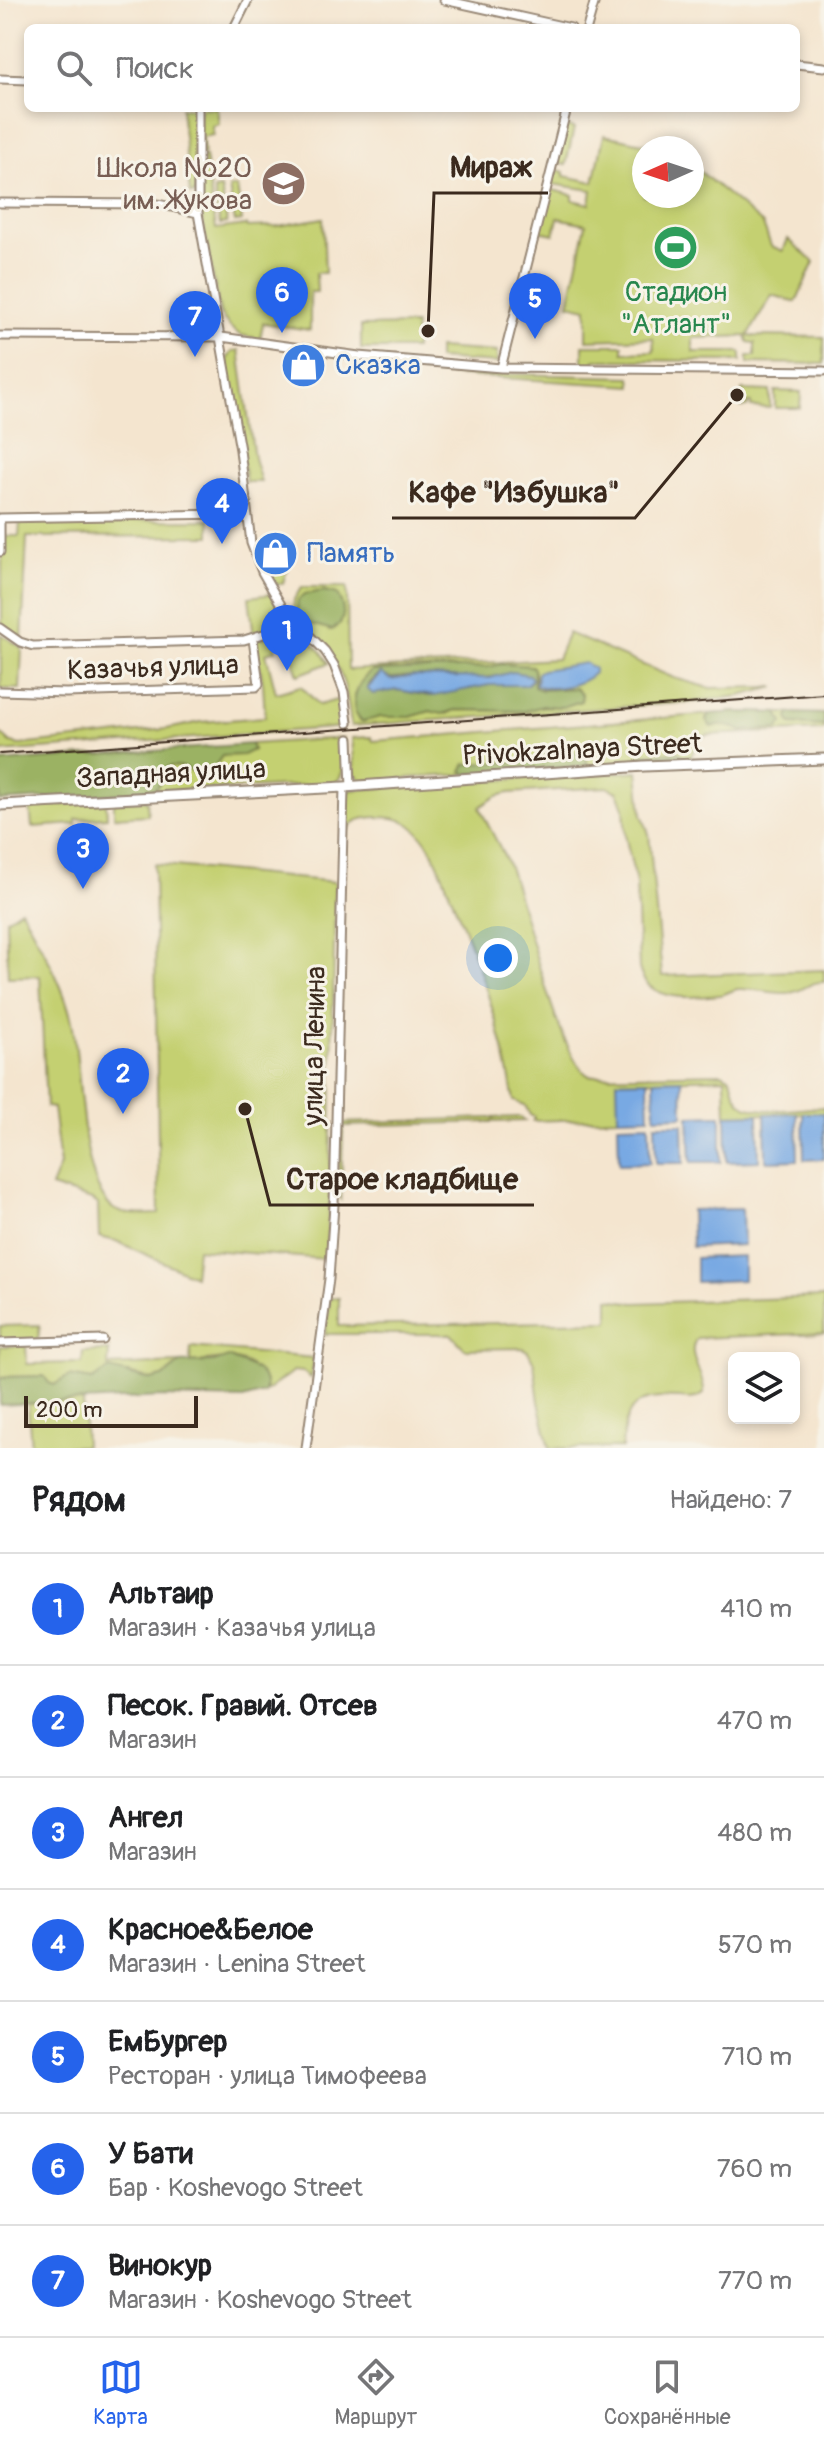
<!DOCTYPE html>
<html lang="ru">
<meta charset="utf-8">
<style>
body{margin:0;font-family:Pangolin,sans-serif;background:#f6f6f6;color:#202124}
.controls{position:absolute;right:24px;bottom:24px;display:grid;overflow:hidden;border-radius:12px;box-shadow:0 4px 12px #0003}
.controls button{width:72px;height:72px;display:grid;place-items:center;padding:0;border:0;border-bottom:2px solid #e0e0e0;background:#fff;color:#202124;font:40px sans-serif}
.compass{position:absolute;left:632px;top:136px;width:72px;height:72px;border-radius:50%;background:#fff;box-shadow:0 4px 12px #0003;rotate:267deg}
.scale{position:absolute;left:24px;bottom:20px;width:174px;box-sizing:border-box;padding-left:8px;border:4px solid #3b2a1e;border-top:0;font-size:22px;line-height:28px;white-space:nowrap;color:#3b2a1e;-webkit-text-stroke:6px #f7f3e8;paint-order:stroke}
.you{position:absolute;left:498px;top:958px;width:28px;height:28px;margin:-20px;border:6px solid #fff;border-radius:50%;background:#1a73e8;box-shadow:0 0 0 12px #1a73e833}
.badge{display:grid;place-items:center;width:52px;height:52px;border-radius:50%;background:#2563eb;color:#fff;font-size:26px;font-weight:700}
.pin{position:absolute;translate:-50% -66px;filter:drop-shadow(0 2px 4px #0008)}
.pin::after{content:'';position:absolute;top:42px;width:28px;height:24px;background:inherit;clip-path:polygon(0 0,100% 0,50% 100%)}
.list{margin:0;padding:0;list-style:none}
h2{display:flex;justify-content:space-between;align-items:center;height:104px;margin:0;padding:0 32px;font-size:34px}
h2 small{font-size:26px;font-weight:400;color:#757577}
.list li{display:grid;grid-template-columns:52px 1fr auto;gap:24px;align-items:center;box-sizing:border-box;height:112px;padding:0 32px;border-top:2px solid #e0e0e0}
.list b{display:block;font-size:30px;white-space:nowrap}
.list p{margin:0;font-size:26px;white-space:nowrap;color:#757577}
.list em{font-size:26px;font-style:normal;color:#757577}
.icon{flex:none;width:44px;height:44px;fill:none;stroke:currentColor;stroke-width:2;stroke-linecap:round;stroke-linejoin:round}
.map{position:relative;flex:none;width:824px;height:1448px;overflow:hidden}
.search{position:absolute;background:#fff;box-shadow:0 4px 12px #0003;left:24px;right:24px;top:24px;height:88px;display:flex;align-items:center;gap:20px;box-sizing:border-box;padding:0 28px;border-radius:12px;color:#757577;font-size:30px}
.sheet{height:888px;background:#fff}
nav{display:flex;justify-content:space-around;align-items:center;box-sizing:border-box;height:112px;border-top:2px solid #e0e0e0;background:#fff;font-size:22px;color:#757577}
nav a{display:grid;justify-items:center;gap:4px}
nav .on{color:#2563eb}
.map>svg:first-child{display:block}
</style>
<div class="map">
<svg width="824" height="1448" viewBox="0 0 824 1448">
<rect width="100%" height="100%" fill="#f7f3e8"/>
<filter id="ink" filterUnits="userSpaceOnUse"><feTurbulence type="fractalNoise" baseFrequency=".0125" numOctaves="2"/><feDisplacementMap in="SourceGraphic" scale="16" xChannelSelector="R" yChannelSelector="G"/><feConvolveMatrix kernelMatrix="1 2 1 2 8 2 1 2 1" color-interpolation-filters="sRGB"/></filter>
<filter id="wash" filterUnits="userSpaceOnUse"><feTurbulence type="fractalNoise" baseFrequency=".006" numOctaves="4" result="noise"/><feDisplacementMap in="SourceGraphic" scale="32" xChannelSelector="R" yChannelSelector="G"/><feGaussianBlur stdDeviation="1.8" result="paint"/><feColorMatrix in="noise" values="0 0 0 0 0 0 0 0 0 0 0 0 0 0 0 0 0 1.4 0 .05"/><feComposite in="paint" operator="in"/></filter>
<g filter="url(#wash)">
<rect width="100%" height="100%" fill="#f4e5cf"/>
<path fill="#c4d071" stroke="#807d48" stroke-width="2" fill-rule="evenodd" d="M181 108H195V194H190Z
M200 108H217L219 124 212 126 213 135 202 137 204 153 199 154Z
M566 126 574 128 566 165 556 163Z
M604 135 667 148H644V196H692V165L763 224 771 246 783 251 788 239 814 262 796 302 772 295 748 336 824 337V364L748 363V356H755V343L748 342 746 336 693 338V352H741V361L595 360V364H583V345H623V352L654 351 653 338 587 340V308L569 304 586 224 558 218 554 234 539 231 549 189 573 195V200L590 204 592 190 551 184 555 169 564 172V176L594 182Z
M205 157 216 229 246 225 247 227 278 226 323 218 325 273H316L317 292H310V330L263 323 260 339 240 335 231 328 220 314 201 213 199 158Z
M237 187 242 221 235 222 229 188Z
M221 189 227 223 220 224 214 190Z
M415 325V349H361V326Z
M438 348 497 352V363L438 359Z
M239 350 254 458 261 482H246L227 359 232 352Z
M435 368 505 374 631 377 632 386 435 374Z
M742 390 770 391V408L751 407V403H748L747 407H741Z
M775 391 801 392 800 408H775Z
M210 520V536L27 537 22 640 2 626V536H19L20 521Z
M280 548 290 559 283 583 277 585 270 580 259 558 280 557Z
M302 587H347L348 670 557 659 568 633 674 678 710 688 775 687 740 696 694 702 351 726C345 666 334 656 293 614L294 599ZM324 591 337 594 329 630 321 625 311 624 305 594ZM502 664 529 666 535 677 534 687 537 689 570 688 563 707 543 706 525 711 455 710 447 714 430 711 410 717H380L360 721C350 702 355 683 372 671L488 667Z
M271 594 286 617 278 625 254 636 249 597Z
M290 622 320 650 329 663 298 675 289 647 283 648 278 631Z
M1 634 22 648 20 689H1Z
M272 635 276 650 266 653 276 693 301 686 319 705 340 699 344 727 0 752V733L11 743 20 745 167 729 201 722 265 717 263 684 255 640Z
M738 712 824 714V730L707 735 697 741 690 760 361 781 355 773 352 738 371 737 373 741Z
M344 738C343 753 348 776 333 784L150 792C162 785 158 770 173 765L208 775 222 756 253 750 251 744Z
M638 771 642 814 649 834 662 976 824 970V982C809 981 803 992 789 993 772 994 755 988 738 989 731 990 727 994 720 995 692 998 647 1003 639 968L636 883 626 839 624 808 618 792 607 787 509 793 497 796 480 807C488 828 501 846 509 867 523 903 560 1065 590 1076L722 1073 731 1078C733 1086 735 1096 741 1102 752 1116 806 1108 824 1107V1113L726 1115 725 1078 618 1081V1118L533 1121 534 1117 530 1115 525 1105 514 1101C502 1029 479 963 451 896 441 872 432 839 408 823 399 818 389 817 378 817 361 818 352 819 345 836L349 790Z
M147 800 148 815 114 817V802Z
M106 802 107 817 76 819V824L32 827 30 806Z
M154 864 335 882 330 1197 325 1259 197 1249 194 1276 116 1241 99 1237 98 1204 92 1200 51 1187 60 1165 53 1108 46 1107 40 976 8 977 6 919 21 909C40 945 64 983 72 1022 82 1068 78 1175 111 1207 122 1217 145 1214 159 1214Z
M521 1117 525 1121 343 1126 341 1199 338 1195 339 1123Z
M824 1297V1333L697 1338C684 1355 706 1374 704 1394 696 1400 689 1399 679 1398 637 1396 624 1404 622 1448H550L539 1402 534 1363 528 1351 522 1348 465 1349 451 1334H325L330 1298H339V1326L609 1321V1299L634 1303Z
M40 1325 38 1339 0 1340V1326Z
M0 1346H26L27 1364 82 1363 83 1352 109 1351 108 1366 181 1363 163 1377 151 1380 129 1373 105 1372 92 1380 69 1376 54 1385 49 1384 44 1376 0 1377Z
M191 1347 314 1358 311 1378 303 1372 293 1371 264 1393 266 1386C261 1380 255 1369 249 1365 232 1354 209 1362 190 1363Z
M83 1401 85 1446 31 1448 28 1404Z"/>
<path fill="#9bb263" stroke="#6b6e40" stroke-width="2" fill-rule="evenodd" d="M324 591 337 594C345 607 347 622 332 630L305 622 297 611 298 600 305 594Z
M502 664 532 666 534 669V687L542 690 575 688 582 695 581 701 563 707 543 706 525 711 455 710 442 714 430 711 410 717H380L362 722C346 707 357 682 372 671L488 667ZM512 672 531 681 526 685H489L429 696 397 690 373 693 367 686 378 675C393 681 401 676 416 676 448 675 482 684 512 672Z
M738 712 778 713 783 723 778 729 742 731 727 725 711 727 706 720 709 714Z
M790 713 824 714V726L791 724 788 718Z
M251 744 253 750 243 755 222 756 209 775C193 776 183 762 167 767L158 786 149 792 0 801V762Z
M546 749C559 757 573 747 585 755L588 764 585 766 467 774 462 771 466 764 531 761Z
M678 752 681 755 677 761 642 762 641 759 643 754Z
M228 1357C244 1365 271 1369 264 1393L243 1399 164 1397 0 1405V1377L44 1376 49 1383 54 1385 69 1376 92 1380 110 1369 151 1380 163 1377 181 1363 214 1362Z"/>
<path fill="#78a9e3" stroke="#5a6a80" stroke-width="2" d="M585 663 594 668V673C582 685 551 692 536 685L537 673 542 670Z
M512 672 529 675 532 679 526 685H489L434 696 397 690 373 694 367 689 381 673 391 680 414 676 490 678Z
M682 1079 683 1116 655 1117 654 1080Z
M648 1080 649 1117 618 1118 617 1081Z
M797 1113 798 1160 766 1161 765 1114Z
M803 1113H824V1159L804 1160Z
M758 1114 759 1161 727 1162 726 1115Z
M721 1115V1162H691L689 1116Z
M649 1124 650 1163 619 1164 618 1125Z
M655 1124H683L684 1163H656Z
M742 1209 743 1245 692 1247 691 1210Z
M743 1256V1280L696 1282V1258Z"/>
</g>
<g filter="url(#ink)">
<g fill="none" stroke-linecap="round" stroke-linejoin="round">
<path stroke="#cfc0ac" stroke-width="7" stroke-dasharray="7 3.5" stroke-linecap="butt" d="M348 723 349 739"/>
<defs>
<path id="minor" d="M444 0 571 28
M234 28 248 0
M587 28 595 0
M796 64 824 67
M0 79 28 80
M198 108V213L240 450 251 543 262 572 284 610 325 651 334 665 344 692 348 723
M0 203 158 204 198 213
M0 336 221 337 359 356 501 368 824 371
M501 368 567 108
M0 518 225 514 239 509 247 501
M0 552V518
M0 628 20 642 33 646 244 640 270 632 289 617
M0 691 66 693 256 687 259 684 253 639
M349 739 351 787
M0 1343 103 1340
M306 1448 329 1279 334 1205 344 787"/>
<path id="major" d="M0 805 344 787 644 766 824 759"/>
</defs>
<use href="#minor" stroke="#988876" stroke-width="11"/>
<use href="#major" stroke="#988876" stroke-width="13"/>
<use href="#minor" stroke="#fff" stroke-width="7"/>
<use href="#major" stroke="#fff" stroke-width="9"/>
<path stroke="#3b2a1e" stroke-width="2" d="M0 754 824 694"/>
</g>
</g>
<defs>
<symbol id="school-disc" viewBox="-11 -11 22 22"><circle r="9.5" fill="#8d6e63" stroke="#f7f3e8"/><path d="M0-5L7-2L0 1L-7-2ZM-4 1L0 2.5L4 1V4Q0 6-4 4Z" fill="#fff"/></symbol>
<symbol id="stadium-disc" viewBox="-11 -11 22 22"><circle r="9.5" fill="#2e9e5b" stroke="#f7f3e8"/><path d="M0-5a6.5 5 0 1 0 0 10a6.5 5 0 1 0 0-10ZM-3.5-1.8h7v3.6h-7Z" fill="#fff"/></symbol>
<symbol id="shop-disc" viewBox="-11 -11 22 22"><circle r="9.5" fill="#3f7fe0" stroke="#f7f3e8"/><path d="M-5-2.5h2.3a2.7 3.5 0 0 1 5.4 0H5L5.5 6h-11ZM-1.5-2.5h3a1.5 2.3 0 0 0-3 0Z" fill="#fff"/></symbol>
</defs>
<g fill-rule="evenodd">
<use href="#school-disc" x="258" y="158" width="51" height="51"/>
<use href="#stadium-disc" x="650" y="222" width="51" height="51"/>
<use href="#shop-disc" x="278" y="340" width="51" height="51"/>
<use href="#shop-disc" x="250" y="528" width="51" height="51"/>
</g>
<g text-anchor="middle" dominant-baseline="central" stroke-width="6" stroke-linejoin="round" paint-order="stroke">
<g font-size="28" fill="#785e54" stroke="#f7f3e8" text-anchor="end">
<text x="252" y="168">Школа №20<tspan x="252" dy="32">им. Жукова</tspan></text>
</g>
<g font-size="28" fill="#27864d" stroke="#f7f3e8">
<text x="676" y="292">Стадион<tspan x="676" dy="32">"Атлант"</tspan></text>
</g>
<g font-size="28" fill="#366cbe" stroke="#f7f3e8" text-anchor="start">
<text x="335" y="365">Сказка</text>
<text x="307" y="553">Память</text>
</g>
<g font-size="28" fill="#3b2a1e" stroke="#f7f3e8">
<text transform="translate(153 668) rotate(-2)">Казачья улица</text>
<text transform="translate(582 750) rotate(-3)">Privokzalnaya Street</text>
<text transform="translate(171 774) rotate(-3)">Западная улица</text>
<text transform="translate(315 1046) rotate(-89)">улица Ленина</text>
</g>
</g>
<path fill="none" stroke="#3b2a1e" stroke-width="3" d="M428 331L434 193H548M737 395L635 518H392M245 1109L270 1205H534"/>
<g fill="#3b2a1e" stroke="#f7f3e8" stroke-width="3">
<circle cx="428" cy="331" r="8"/>
<circle cx="737" cy="395" r="8"/>
<circle cx="245" cy="1109" r="8"/>
</g>
<g font-size="30" text-anchor="middle" font-weight="bold" fill="#3b2a1e" stroke="#f7f3e8" stroke-width="6" stroke-linejoin="round" paint-order="stroke">
<text x="491" y="177">Мираж</text>
<text x="514" y="502">Кафе "Избушка"</text>
<text x="402" y="1189">Старое кладбище</text>
</g>
</svg>
<div class="controls">
<button><svg class="icon" aria-label="layers" viewBox="0 0 24 24"><path d="M12 4l9 5-9 5-9-5zM3 14l9 5 9-5"/></svg></button>
</div>
<svg class="compass" viewBox="-18 -18 36 36"><path d="M0-13l5 13h-10z" fill="#e53935"/><path d="M0 13l5-13h-10z" fill="#757577"/></svg>
<div class="scale">200 m</div>
<div class="you"></div>
<div class="pin badge" style="left:287px;top:671px">1</div>
<div class="pin badge" style="left:123px;top:1114px">2</div>
<div class="pin badge" style="left:83px;top:889px">3</div>
<div class="pin badge" style="left:222px;top:544px">4</div>
<div class="pin badge" style="left:535px;top:339px">5</div>
<div class="pin badge" style="left:282px;top:333px">6</div>
<div class="pin badge" style="left:195px;top:357px">7</div>
<div class="search"><svg class="icon" aria-label="search" viewBox="0 0 24 24"><circle cx="10" cy="10" r="6"/><path d="M15 15l6 6"/></svg>Поиск</div>
</div>
<section class="sheet">
<h2>Рядом<small>Найдено: 7</small></h2>
<ul class="list">
<li><span class="badge">1</span><div><b>Альтаир</b><p>Магазин · Казачья улица</p></div><em>410 m</em></li>
<li><span class="badge">2</span><div><b>Песок. Гравий. Отсев</b><p>Магазин</p></div><em>470 m</em></li>
<li><span class="badge">3</span><div><b>Ангел</b><p>Магазин</p></div><em>480 m</em></li>
<li><span class="badge">4</span><div><b>Красное&amp;Белое</b><p>Магазин · Lenina Street</p></div><em>570 m</em></li>
<li><span class="badge">5</span><div><b>ЕмБургер</b><p>Ресторан · улица Тимофеева</p></div><em>710 m</em></li>
<li><span class="badge">6</span><div><b>У Бати</b><p>Бар · Koshevogo Street</p></div><em>760 m</em></li>
<li><span class="badge">7</span><div><b>Винокур</b><p>Магазин · Koshevogo Street</p></div><em>770 m</em></li>
</ul>
</section>
<nav>
<a class="on"><svg class="icon" aria-label="map" viewBox="0 0 24 24"><path d="M3 6l6-2 6 2 6-2v14l-6 2-6-2-6 2zM9 4v14M15 6v14"/></svg>Карта</a>
<a><svg class="icon" aria-label="directions" viewBox="0 0 24 24"><path d="M12 3l9 9-9 9-9-9zM9 14v-3h6M13 9l2 2-2 2"/></svg>Маршрут</a>
<a><svg class="icon" aria-label="saved" viewBox="0 0 24 24"><path d="M7 4h10v16l-5-4-5 4z"/></svg>Сохранённые</a>
</nav>
